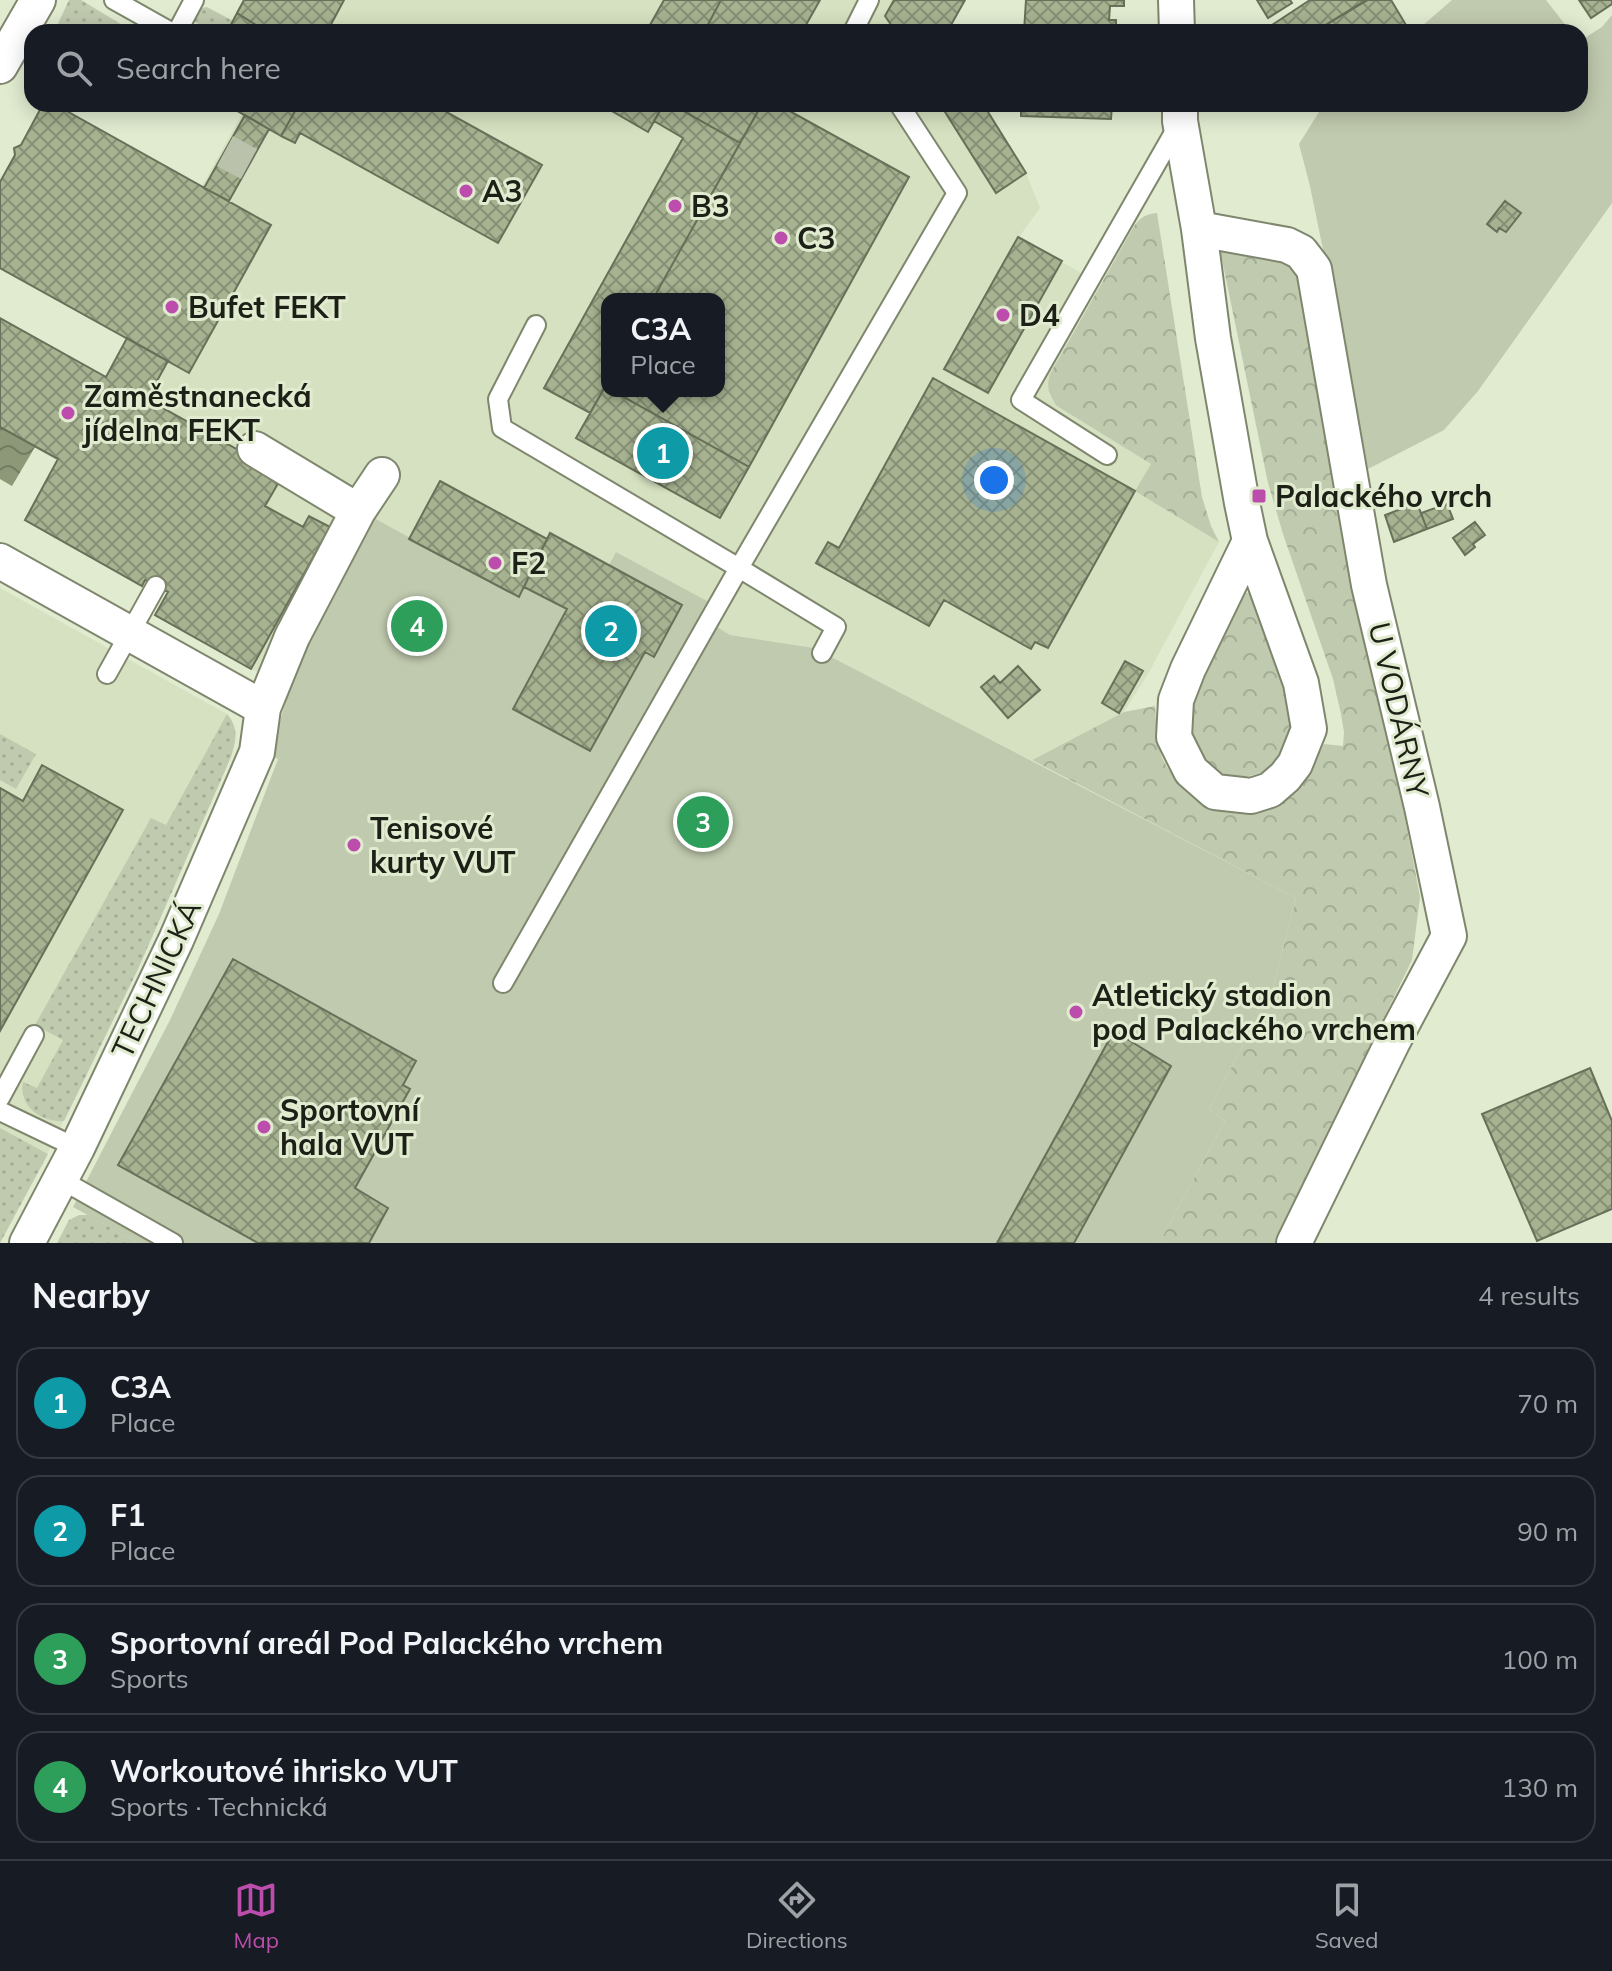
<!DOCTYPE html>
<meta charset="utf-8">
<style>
body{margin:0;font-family:Mulish,sans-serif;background:#242831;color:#f1f3f6}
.you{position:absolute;left:994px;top:480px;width:28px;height:28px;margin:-20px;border:6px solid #fff;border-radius:50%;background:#1a73e8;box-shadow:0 0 0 12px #1a73e833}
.badge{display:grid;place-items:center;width:52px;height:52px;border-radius:50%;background:#bc4dac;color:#fff;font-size:26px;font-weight:700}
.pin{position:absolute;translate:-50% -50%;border:4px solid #fff;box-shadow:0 2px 8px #0006}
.popup{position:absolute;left:601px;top:293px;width:124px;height:104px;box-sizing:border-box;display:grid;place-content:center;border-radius:16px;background:#171b24;filter:drop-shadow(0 2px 6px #0005);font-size:26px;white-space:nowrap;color:#9ea1a6}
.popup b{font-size:30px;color:#f1f3f6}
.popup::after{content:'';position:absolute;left:50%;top:100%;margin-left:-16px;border:16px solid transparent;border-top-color:#171b24}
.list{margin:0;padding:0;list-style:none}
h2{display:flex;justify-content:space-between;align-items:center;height:104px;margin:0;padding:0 32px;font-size:34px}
h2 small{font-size:26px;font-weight:400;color:#9ea1a6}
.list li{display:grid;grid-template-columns:52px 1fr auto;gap:24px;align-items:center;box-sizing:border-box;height:112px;margin:0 16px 16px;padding:0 16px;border:2px solid #363941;border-radius:24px}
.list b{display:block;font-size:30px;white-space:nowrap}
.list p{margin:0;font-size:26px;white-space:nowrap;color:#9ea1a6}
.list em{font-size:26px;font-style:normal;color:#9ea1a6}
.icon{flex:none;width:44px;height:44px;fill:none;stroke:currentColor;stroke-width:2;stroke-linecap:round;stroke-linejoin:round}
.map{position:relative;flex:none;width:1612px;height:1243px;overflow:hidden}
.search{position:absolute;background:#171b24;box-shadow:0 4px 20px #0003;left:24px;right:24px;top:24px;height:88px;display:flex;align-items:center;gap:20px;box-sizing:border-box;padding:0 28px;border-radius:24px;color:#9ea1a6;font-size:30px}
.sheet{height:616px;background:#171b24}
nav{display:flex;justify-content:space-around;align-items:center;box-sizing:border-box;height:112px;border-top:2px solid #363941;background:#171b24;font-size:22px;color:#9ea1a6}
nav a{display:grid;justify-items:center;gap:4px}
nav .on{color:#bc4dac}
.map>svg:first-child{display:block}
</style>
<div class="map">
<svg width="1612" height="1243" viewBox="0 0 1612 1243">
<defs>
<pattern id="grass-dots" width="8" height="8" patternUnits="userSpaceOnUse" patternTransform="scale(2)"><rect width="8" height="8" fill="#c0caae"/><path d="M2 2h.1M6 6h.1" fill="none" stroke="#a4ad95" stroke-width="1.8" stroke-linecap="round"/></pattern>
<pattern id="forest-crowns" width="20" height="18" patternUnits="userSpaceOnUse" patternTransform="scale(2)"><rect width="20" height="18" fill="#c0caae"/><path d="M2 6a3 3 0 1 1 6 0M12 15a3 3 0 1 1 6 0" fill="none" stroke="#a4ad95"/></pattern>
<pattern id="water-waves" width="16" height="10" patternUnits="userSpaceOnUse" patternTransform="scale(2)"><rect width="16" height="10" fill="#8d9878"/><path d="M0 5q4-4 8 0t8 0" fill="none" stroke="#727c61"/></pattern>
<pattern id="building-cross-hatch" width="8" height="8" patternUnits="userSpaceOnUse" patternTransform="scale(2)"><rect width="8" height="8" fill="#a6b290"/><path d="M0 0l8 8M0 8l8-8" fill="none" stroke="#869075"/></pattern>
</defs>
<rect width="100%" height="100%" fill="#e1ebd0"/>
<path fill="#d5e1c0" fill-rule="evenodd" d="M244 0H894L886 16 896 32H227Z
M225 104H940L996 192 1026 173 1040 208 1019 237 1100 284 1050 374 1049 395 1057 406 1151 464 1136 491 1219 542 1148 674 1124 712 1031 760 814 648 730 635 714 625 722 609 616 552 609 565 682 605 644 652 590 751 513 709 567 610 524 587 519 597 373 518 303 643 292 684 251 669 155 615 167 592 145 580 142 586 25 520 58 459 35 447 12 486 0 479V318L106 377 127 339 0 268 15 155 14 148 21 145 42 106 202 186 242 114ZM607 299H719V391H607Z
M0 588 227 714 232 721 236 734 235 743 223 775 138 969 56 1137 0 1243Z"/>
<path fill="url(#grass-dots)" d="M69 0H81L134 32H56L55 30Z
M207 7 233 21 227 32H212L190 19C194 11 198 8 207 7Z
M227 714C239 728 236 740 231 757L138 969 64 1121C42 1123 18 1106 23 1082L37 1088 63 1040 35 1025 151 818 166 825Z
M0 734 36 754 16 789 0 780Z
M0 1128 48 1154 0 1243Z
M79 1215H88L138 1243H57L69 1220Z"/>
<path fill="url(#forest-crowns)" d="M1157 213 1202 497 1211 526 1219 542 1135 491 1151 464 1057 406C1049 395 1046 388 1050 374L1134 226C1141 217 1146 214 1157 213Z
M1222 246 1305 263 1341 481 1420 897 1412 960 1340 1108 1278 1243H1159L1225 1121 1209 1109 1272 991 1296 898 1032 760 1124 712 1155 706C1158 756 1158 767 1200 799L1293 792 1311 772 1324 744 1343 746 1344 732 1341 714 1333 679 1283 534 1268 483 1221 255Z
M1250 592 1291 705C1307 796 1189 797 1190 726 1190 720 1189 713 1190 707 1193 696 1201 685 1206 674 1219 648 1231 623 1243 597L1246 593Z"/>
<path fill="#c0caae" d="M1452 0H1546L1571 32H1415Z
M1612 15V203L1478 391 1444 430 1368 469 1310 186 1299 144 1324 104H1580V41L1602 27Z
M372 517 518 597 524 587 567 609 513 709 590 751 645 652 682 605 609 565 616 552 722 609 714 625 730 635 814 648 1296 898 1272 991 1209 1109 1225 1121 1159 1243H138L73 1207 170 1020 219 914 278 759 270 755 303 643Z"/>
<path fill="url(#water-waves)" d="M0 427 35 447 12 486 0 479Z"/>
<path fill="url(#building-cross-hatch)" stroke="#677058" stroke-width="2" d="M244 0H344L327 32H227Z
M244 0H344L327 32H267L237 13Z
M664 0H721L704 32H646Z
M721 0H820L802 32H704Z
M894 0H965L947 32H896L885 16Z
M1026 0H1124V6H1110L1109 20H1116V32H1024Z
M1257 0H1290L1292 3 1268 18Z
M1310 0H1366L1314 32H1276L1272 25Z
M1368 0H1391L1409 30 1407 32H1314Z
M1579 0H1612V4L1591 18Z
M48 104H54L271 225 189 373 0 268V182L15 155 14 148 21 145 42 106Z
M225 104H299L281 136Z
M299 104H432L542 165 498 243 300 133 295 143 281 136Z
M606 104H664L648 132 605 107Z
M664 104H671L740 143 653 299H607V383L590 413 544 388 683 138 654 121Z
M671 104H762L740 143Z
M762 104H777L909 177 749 467 613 391H719V299H653Z
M940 104H983L1026 173 996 193Z
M1021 104H1112L1111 119 1021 116Z
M245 115 269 129 229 201 204 188Z
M1505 201 1521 213 1506 232 1499 228 1497 232 1487 224Z
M1018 237 1062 261 988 393 944 369Z
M0 318 106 377 127 338 168 361 147 399 283 475 265 506 303 527 309 516 330 527 251 669 155 615 168 592 145 580 142 586 25 520 58 459 0 427Z
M933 378 1135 491 1048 648 1035 642 1031 649 944 600 929 626 816 563 828 542 839 548Z
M605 387 607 388V391H613L749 467 720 518 576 438Z
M440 481 547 539 519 597 409 539Z
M1417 503 1427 529 1394 542 1385 515Z
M1447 504 1453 519 1427 529 1421 513Z
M1475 522 1485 535 1473 544 1475 547 1465 555 1453 538Z
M550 533 682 605 654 657 645 652 590 751 513 709 567 609 524 587Z
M1125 661 1143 671 1119 713 1102 703Z
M1018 666 1040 690 1008 718 981 687 994 676 1000 683Z
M42 765 123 810 0 1031V788L23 801Z
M233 959 416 1061 403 1085 410 1089 355 1188 388 1208 369 1243H258L118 1165Z
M1114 1031 1171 1066 1074 1243H997Z
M1590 1068 1612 1121V1209L1537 1241 1482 1114Z"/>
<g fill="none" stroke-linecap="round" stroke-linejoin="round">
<path stroke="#bac2ab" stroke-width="34" stroke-dasharray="34 17" stroke-linecap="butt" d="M225 151 249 164"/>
<defs>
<path id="lane" d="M114 0 171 32
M177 32 194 0
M853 32 869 0
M536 325 498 399 502 428 739 568 957 193 899 104
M1107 455 1021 400 1179 124
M107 674 156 586
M503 983 739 568 836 627 822 653
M0 1098 34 1035
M0 1111 77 1148
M60 1179 173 1243"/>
<path id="street" d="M1176 0 1177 32
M0 66 38 0
M1180 104V121L1199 229 1213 338 1242 503 1250 541 1301 683 1309 729 1295 764 1285 777 1270 790 1251 796 1215 792 1191 771 1174 737 1176 700 1188 669 1250 541
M1199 229 1287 245 1301 252 1314 269 1369 585 1422 807 1449 936 1393 1041 1294 1243
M255 449 358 511
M0 561 263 708
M27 1243 77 1148 176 940 257 752 263 708 292 637 358 511 382 475"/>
</defs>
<use href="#lane" stroke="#7e876e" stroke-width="22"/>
<use href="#street" stroke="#7e876e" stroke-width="38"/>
<use href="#lane" stroke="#fff" stroke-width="18"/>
<use href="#street" stroke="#fff" stroke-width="34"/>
</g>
<g fill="#bc4dac" stroke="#e1ebd0" stroke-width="3">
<circle cx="466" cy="191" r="8"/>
<circle cx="675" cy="206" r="8"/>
<circle cx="781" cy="238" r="8"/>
<circle cx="172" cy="307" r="8"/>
<circle cx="1003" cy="315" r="8"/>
<circle cx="68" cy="413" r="8"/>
<rect x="1251" y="488" width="16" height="16" rx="4"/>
<circle cx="495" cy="563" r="8"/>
<circle cx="354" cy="845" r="8"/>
<circle cx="1076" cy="1012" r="8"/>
<circle cx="264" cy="1127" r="8"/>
</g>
<g text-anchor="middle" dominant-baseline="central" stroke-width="6" stroke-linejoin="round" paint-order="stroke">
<g font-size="30" font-weight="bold" fill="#1c2016" stroke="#e1ebd0" text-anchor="start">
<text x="482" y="191">A3</text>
<text x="691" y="206">B3</text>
<text x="797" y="238">C3</text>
<text x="188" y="307">Bufet FEKT</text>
<text x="1019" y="315">D4</text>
<text x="84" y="396">Zaměstnanecká<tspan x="84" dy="34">jídelna FEKT</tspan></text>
<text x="1275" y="496">Palackého vrch</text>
<text x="511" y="563">F2</text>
<text x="370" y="828">Tenisové<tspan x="370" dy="34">kurty VUT</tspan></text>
<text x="1092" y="995">Atletický stadion<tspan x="1092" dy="34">pod Palackého vrchem</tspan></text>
<text x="280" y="1110">Sportovní<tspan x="280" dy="34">hala VUT</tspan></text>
</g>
<g font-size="30" fill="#1c2016" stroke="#e1ebd0">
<text transform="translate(1399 710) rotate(77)">U VODÁRNY</text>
<text transform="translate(156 979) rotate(-65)">TECHNICKÁ</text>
</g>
</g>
</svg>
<div class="you"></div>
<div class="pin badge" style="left:663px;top:453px;background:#0f9aa8">1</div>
<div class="popup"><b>C3A</b>Place</div>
<div class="pin badge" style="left:611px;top:631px;background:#0f9aa8">2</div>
<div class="pin badge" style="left:703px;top:822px;background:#2e9e5b">3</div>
<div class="pin badge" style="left:417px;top:626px;background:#2e9e5b">4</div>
<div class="search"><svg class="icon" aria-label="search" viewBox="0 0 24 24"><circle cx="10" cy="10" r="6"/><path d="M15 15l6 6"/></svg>Search here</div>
</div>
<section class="sheet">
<h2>Nearby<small>4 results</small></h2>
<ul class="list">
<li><span class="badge" style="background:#0f9aa8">1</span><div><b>C3A</b><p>Place</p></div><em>70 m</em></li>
<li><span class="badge" style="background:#0f9aa8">2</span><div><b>F1</b><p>Place</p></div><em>90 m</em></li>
<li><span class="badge" style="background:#2e9e5b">3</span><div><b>Sportovní areál Pod Palackého vrchem</b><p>Sports</p></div><em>100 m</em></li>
<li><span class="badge" style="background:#2e9e5b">4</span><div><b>Workoutové ihrisko VUT</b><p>Sports · Technická</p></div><em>130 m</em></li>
</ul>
</section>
<nav>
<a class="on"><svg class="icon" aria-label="map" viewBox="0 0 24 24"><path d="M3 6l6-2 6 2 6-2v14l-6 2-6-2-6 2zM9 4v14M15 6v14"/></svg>Map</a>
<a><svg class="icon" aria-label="directions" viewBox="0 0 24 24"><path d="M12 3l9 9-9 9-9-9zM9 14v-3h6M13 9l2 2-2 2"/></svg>Directions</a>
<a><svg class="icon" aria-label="saved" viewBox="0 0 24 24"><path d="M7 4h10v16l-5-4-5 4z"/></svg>Saved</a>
</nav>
